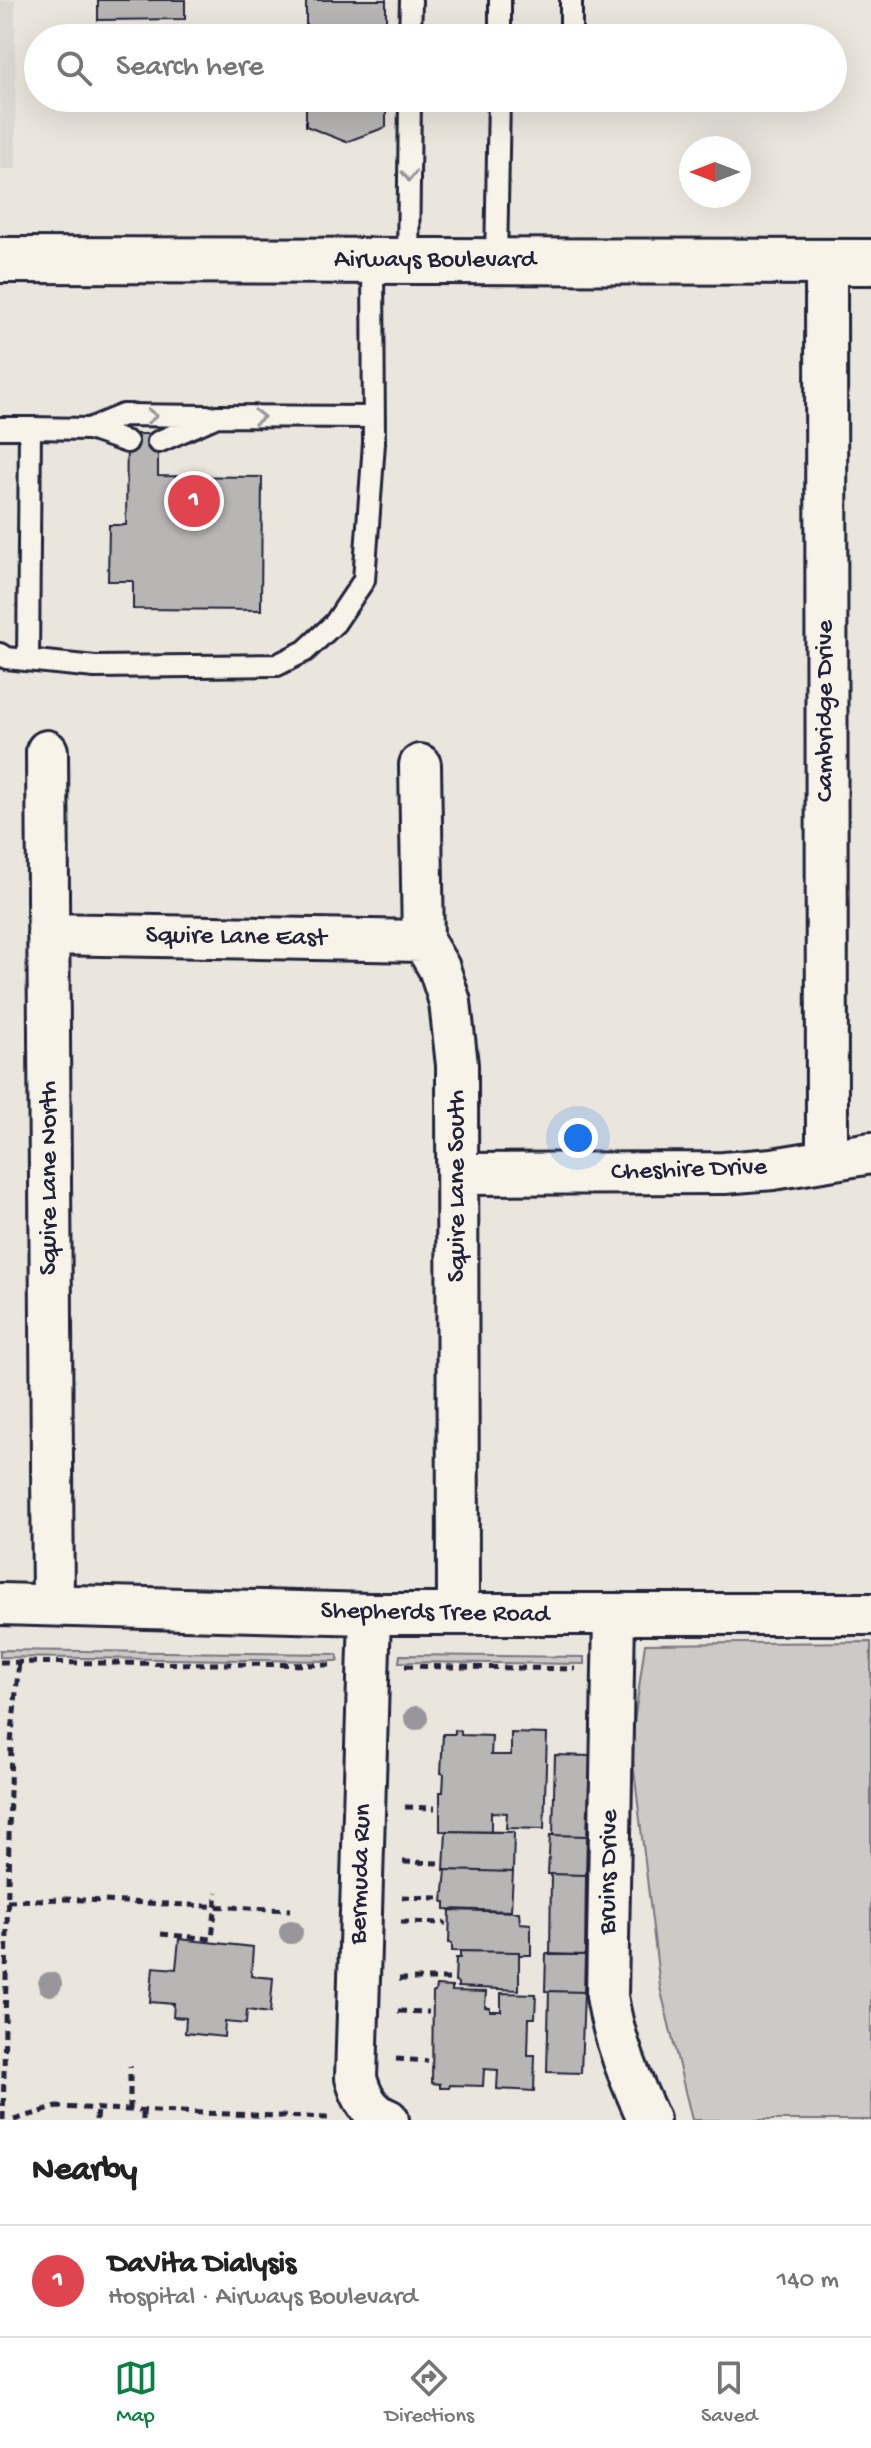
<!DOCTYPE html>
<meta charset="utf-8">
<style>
body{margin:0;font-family:"Gochi Hand",sans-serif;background:#f6f6f6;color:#222}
.compass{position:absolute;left:679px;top:136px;width:72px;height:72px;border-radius:50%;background:#fff;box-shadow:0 8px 32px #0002;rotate:270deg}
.you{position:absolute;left:578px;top:1138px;width:28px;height:28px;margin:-20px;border:6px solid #fff;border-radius:50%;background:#1a73e8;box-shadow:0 0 0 12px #1a73e833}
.badge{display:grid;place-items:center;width:52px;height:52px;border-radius:50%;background:#0b8043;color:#fff;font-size:26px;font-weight:700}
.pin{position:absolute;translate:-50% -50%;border:4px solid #fff;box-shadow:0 2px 8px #0006}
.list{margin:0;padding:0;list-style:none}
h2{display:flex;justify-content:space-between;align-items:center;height:104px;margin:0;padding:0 32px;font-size:34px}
h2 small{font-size:26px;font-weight:400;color:#767676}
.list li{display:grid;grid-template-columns:52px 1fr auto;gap:24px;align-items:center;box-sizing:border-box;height:112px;padding:0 32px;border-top:2px solid #e0e0e0}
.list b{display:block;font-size:30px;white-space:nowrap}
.list p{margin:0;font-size:26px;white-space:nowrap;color:#767676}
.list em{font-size:26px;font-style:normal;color:#767676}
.icon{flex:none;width:44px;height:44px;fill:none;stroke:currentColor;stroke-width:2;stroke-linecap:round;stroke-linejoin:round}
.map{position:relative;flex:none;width:871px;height:2120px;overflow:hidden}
.search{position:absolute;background:#fff;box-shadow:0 8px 32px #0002;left:24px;right:24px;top:24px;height:88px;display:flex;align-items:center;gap:20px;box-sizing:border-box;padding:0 28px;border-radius:44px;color:#767676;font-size:30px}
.sheet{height:216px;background:#fff}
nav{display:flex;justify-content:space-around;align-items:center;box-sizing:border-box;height:112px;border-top:2px solid #e0e0e0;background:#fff;font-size:22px;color:#767676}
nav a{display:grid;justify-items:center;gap:4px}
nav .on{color:#0b8043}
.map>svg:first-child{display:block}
</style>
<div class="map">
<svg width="871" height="2120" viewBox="0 0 871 2120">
<rect width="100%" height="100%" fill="#eae6de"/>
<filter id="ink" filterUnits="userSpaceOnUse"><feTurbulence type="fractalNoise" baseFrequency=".0125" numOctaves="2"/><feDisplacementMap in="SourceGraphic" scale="16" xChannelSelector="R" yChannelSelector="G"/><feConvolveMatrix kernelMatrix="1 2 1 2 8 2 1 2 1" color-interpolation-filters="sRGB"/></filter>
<g filter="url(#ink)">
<path fill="#dbd8d2" d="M0 0H15L16 169H0Z"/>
<path fill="#cdc9c6" stroke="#787680" stroke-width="2" d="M871 1642V2120H692L660 1987 631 1745 645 1644Z
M0 1650 337 1654 339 1661 0 1657Z
M400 1655 584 1657V1664L399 1662Z"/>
<path fill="#b8b6b5" stroke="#22223b" stroke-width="2" d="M98 0H185V19L98 20Z
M306 0H386V38H306Z
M306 98H386V127L346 142 306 126Z
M127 434H158V476L262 477 261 610 133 609V581H108L109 525H126Z
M455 1730 461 1731V1735L492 1736 491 1755H511V1733L547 1734 544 1829 506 1828 507 1813 491 1812V1832L440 1831V1792H443L444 1774 441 1773 443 1734H455Z
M555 1755 590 1756 587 1836 553 1835Z
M446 1831 514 1832 513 1872 444 1870Z
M550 1835 587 1836 586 1875 548 1874Z
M446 1870 513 1872 511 1911 445 1909V1902H443Z
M551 1874 586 1875 585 1955H550Z
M450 1910 519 1912 520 1923 531 1924V1955H519V1952L452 1951V1943H449Z
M179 1939 253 1947 251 1976 273 1978 270 2013 247 2010 246 2024 225 2022 224 2037 185 2033 186 2018 173 2017 174 2004 150 2002 153 1967 176 1969Z
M460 1951 519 1952V1990L458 1987V1983L455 1982 456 1958H460Z
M546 1954 585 1955 584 1992 545 1991Z
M436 1986 452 1987V1991L486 1992 485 2007 490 2008V2011H501V1993L536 1994 535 2018H529L528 2055H535L534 2091 497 2089 498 2070 484 2069 483 2086 450 2085 449 2088H440V2084L432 2083 433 1992H435Z
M549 1991 584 1992 581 2073 547 2072Z"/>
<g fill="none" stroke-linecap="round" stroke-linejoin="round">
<defs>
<path id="lane" d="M410 38 411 0
M500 38V0
M571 38V0
M408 261 410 98
M496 261 499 98
M0 428H30L28 660
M30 428 89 429 127 442
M89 429 123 415 207 416
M158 442 217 416 374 417
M0 654 6 658 95 667 277 665 305 651 335 623 364 580 374 443 373 261"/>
<path id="street" d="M826 262 827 1160
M47 751 53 1605
M420 765 423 941 439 968 450 1002 457 1065 458 1614
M48 934 423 941
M458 1174 724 1173 773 1169 871 1153
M0 1604 370 1614H871
M370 1614 356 2078C361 2097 369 2112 388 2120
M614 1616 607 1996C614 2041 630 2079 649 2120"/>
<path id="primary" d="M0 260 871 262"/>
</defs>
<use href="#lane" stroke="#22223b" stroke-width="26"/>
<use href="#street" stroke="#22223b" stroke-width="46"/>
<use href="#primary" stroke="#22223b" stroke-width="50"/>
<path stroke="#22223b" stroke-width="5" stroke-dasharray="8 6" stroke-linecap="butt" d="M0 1662 331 1665
M405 1666 575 1669
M405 1807 435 1808
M403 1862 441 1863
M402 1897 438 1898
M7 1901 64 1899 290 1910
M401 1922 446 1923
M161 1934 212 1939 217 1892
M399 1979H451
M398 2011 429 2012
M396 2059 428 2061
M130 2110V2066
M3 2120 11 1743 19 1662
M14 2120 57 2107 328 2118
M96 2120 97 2109
M143 2120V2111"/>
<use href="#lane" stroke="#f7f3e8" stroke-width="20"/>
<use href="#street" stroke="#f7f3e8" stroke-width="40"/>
<use href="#primary" stroke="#f7f3e8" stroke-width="44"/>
</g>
<g fill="#98969b">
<circle cx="416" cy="1718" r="12"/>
<circle cx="291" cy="1932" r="12"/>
<circle cx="50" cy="1984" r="12"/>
</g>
<defs><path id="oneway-chevron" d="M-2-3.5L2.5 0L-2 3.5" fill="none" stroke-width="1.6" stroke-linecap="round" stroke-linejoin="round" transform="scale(2)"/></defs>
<g stroke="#97959a">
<use href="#oneway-chevron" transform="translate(409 176) rotate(90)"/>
<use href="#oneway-chevron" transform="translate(152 416) rotate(1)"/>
<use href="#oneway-chevron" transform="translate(259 417)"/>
</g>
</g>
<g text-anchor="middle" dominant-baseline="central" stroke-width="7" stroke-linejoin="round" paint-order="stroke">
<g font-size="26" fill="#22223b" stroke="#f7f3e8">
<text x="435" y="261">Airways Boulevard</text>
<text transform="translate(826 711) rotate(-90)">Cambridge Drive</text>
<text transform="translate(236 938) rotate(1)">Squire Lane East</text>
<text transform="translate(689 1171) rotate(-2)">Cheshire Drive</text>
<text transform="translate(50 1178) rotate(-90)">Squire Lane North</text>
<text transform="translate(458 1186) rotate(-90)">Squire Lane South</text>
<text transform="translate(435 1614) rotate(1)">Shepherds Tree Road</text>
<text transform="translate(610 1872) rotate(-89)">Bruins Drive</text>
<text transform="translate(362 1874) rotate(-88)">Bermuda Run</text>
</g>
</g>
</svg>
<svg class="compass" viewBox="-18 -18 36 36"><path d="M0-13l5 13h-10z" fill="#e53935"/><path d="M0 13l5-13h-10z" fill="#767676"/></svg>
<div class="you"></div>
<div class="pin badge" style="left:194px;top:501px;background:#e0444e">1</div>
<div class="search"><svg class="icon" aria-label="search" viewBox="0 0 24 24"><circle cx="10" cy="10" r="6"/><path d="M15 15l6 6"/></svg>Search here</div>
</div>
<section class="sheet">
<h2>Nearby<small></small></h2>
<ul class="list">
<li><span class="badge" style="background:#e0444e">1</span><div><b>DaVita Dialysis</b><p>Hospital · Airways Boulevard</p></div><em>140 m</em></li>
</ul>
</section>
<nav>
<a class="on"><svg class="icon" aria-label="map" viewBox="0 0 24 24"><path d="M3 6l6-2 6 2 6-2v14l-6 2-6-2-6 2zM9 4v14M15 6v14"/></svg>Map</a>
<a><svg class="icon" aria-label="directions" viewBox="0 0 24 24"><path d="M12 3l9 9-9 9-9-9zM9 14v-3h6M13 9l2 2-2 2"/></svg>Directions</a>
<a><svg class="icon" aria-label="saved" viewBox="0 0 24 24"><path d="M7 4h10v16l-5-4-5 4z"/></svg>Saved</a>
</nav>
